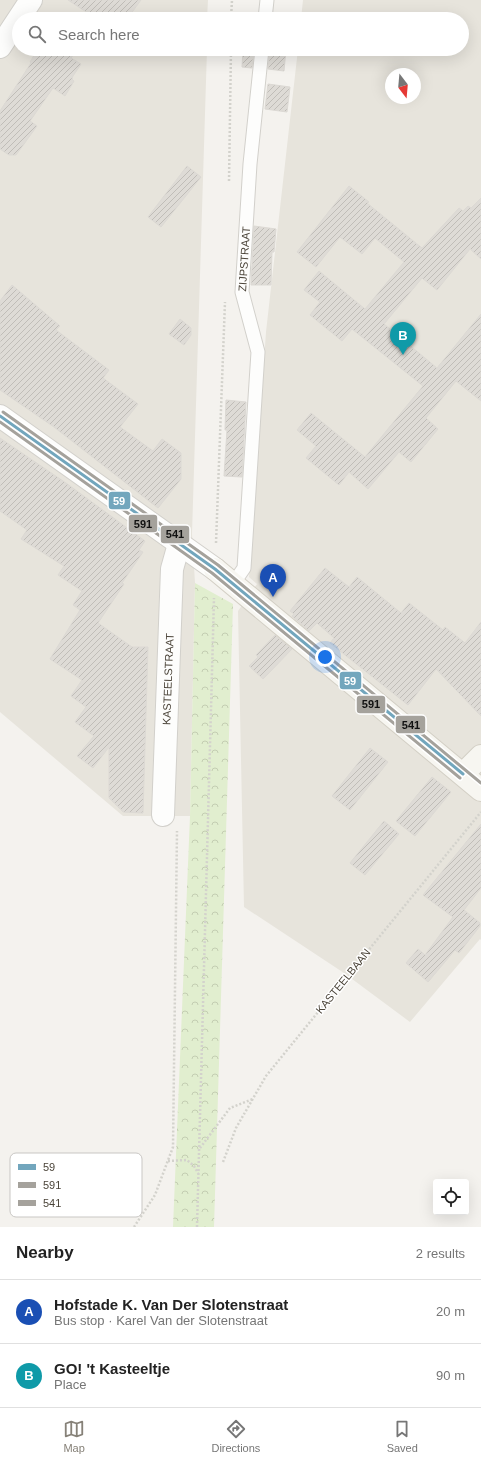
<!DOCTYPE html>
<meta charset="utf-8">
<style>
body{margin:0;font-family:Arial,sans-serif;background:#f2f2f2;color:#222}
.controls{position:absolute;right:12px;bottom:12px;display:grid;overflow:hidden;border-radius:4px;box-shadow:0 4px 16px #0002}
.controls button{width:36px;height:36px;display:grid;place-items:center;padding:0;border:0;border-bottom:1px solid #e0e0e0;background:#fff;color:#222;font:20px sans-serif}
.compass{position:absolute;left:385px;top:68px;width:36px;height:36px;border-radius:50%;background:#fff;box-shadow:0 4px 16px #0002;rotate:164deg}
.you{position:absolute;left:325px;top:657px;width:14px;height:14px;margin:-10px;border:3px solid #fff;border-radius:50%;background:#1a73e8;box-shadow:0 0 0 6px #1a73e833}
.badge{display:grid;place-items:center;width:26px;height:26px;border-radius:50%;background:#868178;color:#fff;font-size:13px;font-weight:700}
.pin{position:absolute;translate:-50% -33px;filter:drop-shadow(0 1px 2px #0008)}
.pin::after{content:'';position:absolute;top:21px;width:14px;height:12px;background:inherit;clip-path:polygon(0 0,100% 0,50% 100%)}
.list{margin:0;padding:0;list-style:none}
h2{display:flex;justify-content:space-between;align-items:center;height:52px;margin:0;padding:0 16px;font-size:17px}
h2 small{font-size:13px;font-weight:400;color:#767676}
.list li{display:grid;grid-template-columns:26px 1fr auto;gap:12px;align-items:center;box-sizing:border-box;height:64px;padding:0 16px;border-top:1px solid #e0e0e0}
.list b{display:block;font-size:15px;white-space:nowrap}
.list p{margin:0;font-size:13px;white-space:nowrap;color:#767676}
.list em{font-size:13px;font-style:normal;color:#767676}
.icon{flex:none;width:22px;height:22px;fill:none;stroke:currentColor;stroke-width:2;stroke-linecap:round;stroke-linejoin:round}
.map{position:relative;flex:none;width:481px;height:1227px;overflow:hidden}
.search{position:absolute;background:#fff;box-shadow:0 4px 16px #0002;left:12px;right:12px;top:12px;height:44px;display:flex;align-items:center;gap:10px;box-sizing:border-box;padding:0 14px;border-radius:22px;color:#767676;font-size:15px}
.sheet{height:180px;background:#fff}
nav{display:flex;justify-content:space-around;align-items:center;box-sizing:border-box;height:56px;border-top:1px solid #e0e0e0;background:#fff;font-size:11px;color:#767676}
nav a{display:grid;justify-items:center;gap:2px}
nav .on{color:#868178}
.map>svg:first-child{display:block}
</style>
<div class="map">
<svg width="481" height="1227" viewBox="0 0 481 1227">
<defs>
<pattern id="forest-crowns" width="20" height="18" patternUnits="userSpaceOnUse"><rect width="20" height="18" fill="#e1eecf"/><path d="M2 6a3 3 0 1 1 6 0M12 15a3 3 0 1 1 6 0" fill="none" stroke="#c3cdb2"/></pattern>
<pattern id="building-hatch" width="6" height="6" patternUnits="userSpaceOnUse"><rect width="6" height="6" fill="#dedbd6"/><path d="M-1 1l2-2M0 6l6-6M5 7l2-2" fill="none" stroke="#c0bdb8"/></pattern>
</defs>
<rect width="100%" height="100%" fill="#f4f2ee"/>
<path fill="#e7e4dc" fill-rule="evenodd" d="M0 0H208L207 19H19V49H207L192 534 195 583 190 816H123L0 712Z
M303 0H481V940L480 939 410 1022 344 973 244 907 238 611 257 584 249 577 266 332 298 49H462V19H301ZM391 74H415V98H391Z"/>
<path fill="url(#forest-crowns)" d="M195 583 233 604 214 1227H173L190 816Z"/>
<path fill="url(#building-hatch)" stroke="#dcd9d4" d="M68 0H141L127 19H97Z
M247 13 257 14V19H246Z
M273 16 289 17V19H273Z
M38 49H77L71 58 81 64 73 76 72 79 74 81 65 96 53 88 30 121 37 126 16 155H9L0 149V111L31 63 30 62Z
M243 49H254L252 68 242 67Z
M270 49H286L284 71 268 69Z
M268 84 290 87 287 112 265 109Z
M187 166 201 177 161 227 148 217Z
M349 186 369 202 367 203 422 248 459 208 463 211 468 206 471 208 481 198V259L470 249 437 290 422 278 384 324 437 368 481 314V401L456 381 426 418 438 429 411 462 399 452 368 489 349 472 339 485 306 458 316 446 297 430 311 413 365 457 423 386 352 329 342 341 310 315 320 302 304 290 319 271 365 309 404 262 375 238 362 254 340 237 316 267 297 252Z
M254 226 276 229 274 252H272L271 285H251Z
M12 285 60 326 56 330 109 370 103 378 138 404 120 427 153 451 162 439 181 453V479L158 508 54 427 0 390V301Z
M180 319 191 328V335L184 345 169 334Z
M226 400 246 402 242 477 224 476 227 430H225Z
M0 438 66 483 145 541 139 550 143 552 122 583 124 584 98 623 132 647H148L143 813 123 812 109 798V747L93 768 77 756 94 736 75 722 86 707 71 696 82 680 50 659 80 610 73 605 82 591 58 575 64 566 21 539 27 530 0 511Z
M325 568 349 587 357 577 401 613 409 603 443 630 445 627 465 643 481 622V716L436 669 408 705 330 643 334 638 317 623 309 631 292 616 294 614 290 611Z
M275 635 292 649 263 679 249 666 258 657 256 655Z
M370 748 388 762 350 810 332 796Z
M432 777 451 792 415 836 396 821Z
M384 821 399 834 365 875 350 863Z
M481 824V888L464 910 480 923V926L459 953 455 950 428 982 406 963 418 949 425 955 453 917 423 895Z"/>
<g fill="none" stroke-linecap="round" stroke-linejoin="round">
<defs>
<g id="lane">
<path d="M265 19 267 0"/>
<path id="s1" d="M233 584 244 568 258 352 242 292 250 164 262 49"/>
</g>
<g id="street">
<path d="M0 47 31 0"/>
<path d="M0 416 215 569"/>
<path id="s2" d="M163 815 172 569 179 544"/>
</g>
<path id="secondary" d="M215 569 481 790
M463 774 481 756"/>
</defs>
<use href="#lane" stroke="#d2d0cb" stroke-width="15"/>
<use href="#street" stroke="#d2d0cb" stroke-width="24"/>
<use href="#secondary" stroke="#d3cfc5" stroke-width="24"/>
<path stroke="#d3d2cc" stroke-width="2.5" stroke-dasharray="2 2" stroke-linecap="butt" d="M231 19 232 0
M229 181 231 49
M216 543 225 302
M200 1148 230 1108 253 1099
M168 1161 187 1160 194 1166 198 1173
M223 1162 236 1128 266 1076 481 812
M134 1227 155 1195 173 1147 177 831
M197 1227 214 598"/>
<use href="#lane" stroke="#fdfdfc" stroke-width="13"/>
<use href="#street" stroke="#fdfdfc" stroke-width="22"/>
<use href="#secondary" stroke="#f7f6f1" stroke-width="22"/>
<defs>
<path id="bus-1" d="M0 416 215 569 463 774"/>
<path id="bus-2" d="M0 422 212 573 460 778"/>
<path id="bus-3" d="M3 412 218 565 481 783"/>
</defs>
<use href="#bus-1" stroke="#fff" stroke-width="6"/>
<use href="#bus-2" stroke="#fff" stroke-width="6"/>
<use href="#bus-3" stroke="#fff" stroke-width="6"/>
<use href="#bus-1" stroke="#72a6bd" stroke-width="3"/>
<use href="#bus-2" stroke="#a5a29c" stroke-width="3"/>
<use href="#bus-3" stroke="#a5a29c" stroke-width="3"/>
</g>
<g text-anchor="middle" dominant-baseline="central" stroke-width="3" stroke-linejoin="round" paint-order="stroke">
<g font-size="11" fill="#4b4439" stroke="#fff">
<text stroke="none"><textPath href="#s1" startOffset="331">ZIJPSTRAAT</textPath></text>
<text stroke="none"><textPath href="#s2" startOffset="136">KASTEELSTRAAT</textPath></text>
<text transform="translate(343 981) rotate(-51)">KASTEELBAAN</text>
</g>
</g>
<rect x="10" y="1153" width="132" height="64" rx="6" fill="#fff" stroke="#c9c7c4" stroke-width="1"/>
<rect x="18" y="1164" width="18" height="6" fill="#72a6bd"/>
<rect x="18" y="1182" width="18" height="6" fill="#a5a29c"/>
<rect x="18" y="1200" width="18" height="6" fill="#a5a29c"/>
<g font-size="11" fill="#4b4439">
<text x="43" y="1171">59</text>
<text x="43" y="1189">591</text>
<text x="43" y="1207">541</text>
</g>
<g stroke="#fff" stroke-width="1.5">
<rect x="108" y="491" width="23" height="19" rx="4" fill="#72a6bd"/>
<rect x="128" y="514" width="30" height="19" rx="4" fill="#a5a29c"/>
<rect x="160" y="525" width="30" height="19" rx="4" fill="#a5a29c"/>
<rect x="339" y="671" width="23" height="19" rx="4" fill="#72a6bd"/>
<rect x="356" y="695" width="30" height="19" rx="4" fill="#a5a29c"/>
<rect x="395" y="715" width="31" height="19" rx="4" fill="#a5a29c"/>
</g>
<g font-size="11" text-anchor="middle" font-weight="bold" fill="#fff">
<text x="119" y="505">59</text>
<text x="350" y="685">59</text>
</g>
<g font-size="11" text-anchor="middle" font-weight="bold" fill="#111">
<text x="143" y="528">591</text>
<text x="175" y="538">541</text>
<text x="371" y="708">591</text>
<text x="411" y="729">541</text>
</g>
</svg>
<div class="controls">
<button><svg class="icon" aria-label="locate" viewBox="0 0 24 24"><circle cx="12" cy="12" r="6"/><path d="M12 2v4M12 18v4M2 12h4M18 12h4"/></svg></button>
</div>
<svg class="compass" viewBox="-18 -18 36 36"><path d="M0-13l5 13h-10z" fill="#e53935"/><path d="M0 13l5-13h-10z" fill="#767676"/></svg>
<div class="you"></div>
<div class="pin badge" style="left:273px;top:597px;background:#1a4fb4">A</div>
<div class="pin badge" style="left:403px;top:355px;background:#0f9aa8">B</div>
<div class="search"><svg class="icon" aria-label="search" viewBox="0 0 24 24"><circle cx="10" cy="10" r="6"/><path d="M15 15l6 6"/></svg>Search here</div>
</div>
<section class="sheet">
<h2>Nearby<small>2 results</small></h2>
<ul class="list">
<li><span class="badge" style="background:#1a4fb4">A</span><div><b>Hofstade K. Van Der Slotenstraat</b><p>Bus stop · Karel Van der Slotenstraat</p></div><em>20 m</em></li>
<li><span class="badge" style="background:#0f9aa8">B</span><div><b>GO! 't Kasteeltje</b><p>Place</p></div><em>90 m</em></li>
</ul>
</section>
<nav>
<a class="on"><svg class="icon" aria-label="map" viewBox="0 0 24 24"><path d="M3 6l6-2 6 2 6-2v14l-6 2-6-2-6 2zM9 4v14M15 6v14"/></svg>Map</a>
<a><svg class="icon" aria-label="directions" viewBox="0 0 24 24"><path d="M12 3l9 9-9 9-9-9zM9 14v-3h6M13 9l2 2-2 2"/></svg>Directions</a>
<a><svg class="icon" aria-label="saved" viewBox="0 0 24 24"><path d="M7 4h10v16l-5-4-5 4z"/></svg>Saved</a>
</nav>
